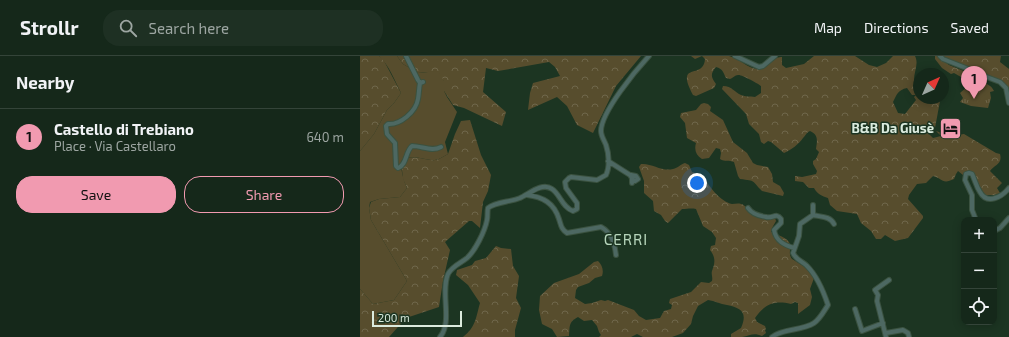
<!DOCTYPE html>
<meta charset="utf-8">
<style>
body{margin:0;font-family:"Exo 2",sans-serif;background:#1e3023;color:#f1f3f6}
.controls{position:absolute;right:12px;bottom:12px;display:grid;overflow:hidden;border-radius:8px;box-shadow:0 2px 10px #0003}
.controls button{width:36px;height:36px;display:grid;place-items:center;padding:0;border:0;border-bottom:1px solid #344439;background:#15281a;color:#f1f3f6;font:20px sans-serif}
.compass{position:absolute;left:553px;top:12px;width:36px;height:36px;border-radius:50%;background:#15281a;box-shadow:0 2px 10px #0003;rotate:45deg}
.scale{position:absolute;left:12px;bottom:10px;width:90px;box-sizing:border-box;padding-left:4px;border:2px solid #dbebde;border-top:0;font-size:11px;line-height:14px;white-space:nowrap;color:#dbebde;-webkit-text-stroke:3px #1c3522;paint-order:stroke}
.you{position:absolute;left:337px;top:127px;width:14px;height:14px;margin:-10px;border:3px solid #fff;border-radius:50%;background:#1a73e8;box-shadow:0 0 0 6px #1a73e833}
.badge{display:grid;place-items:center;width:26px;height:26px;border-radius:50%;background:#f19ab0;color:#111;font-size:13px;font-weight:700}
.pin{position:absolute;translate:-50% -33px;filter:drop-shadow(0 1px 2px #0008)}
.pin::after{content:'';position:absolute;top:21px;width:14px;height:12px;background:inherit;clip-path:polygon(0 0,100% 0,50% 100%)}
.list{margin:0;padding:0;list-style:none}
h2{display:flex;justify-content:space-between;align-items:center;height:52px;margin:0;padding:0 16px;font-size:17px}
h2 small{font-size:13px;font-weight:400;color:#9da6a2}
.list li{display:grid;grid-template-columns:26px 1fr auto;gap:12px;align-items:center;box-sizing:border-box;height:56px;padding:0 16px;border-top:1px solid #344439}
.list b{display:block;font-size:15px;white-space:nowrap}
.list p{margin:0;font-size:13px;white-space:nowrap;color:#9da6a2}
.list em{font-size:13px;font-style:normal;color:#9da6a2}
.actions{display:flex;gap:8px;padding:12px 16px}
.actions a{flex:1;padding:9px 0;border:1px solid #f19ab0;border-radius:16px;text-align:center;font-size:14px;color:#f19ab0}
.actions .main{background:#f19ab0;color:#111}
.icon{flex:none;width:22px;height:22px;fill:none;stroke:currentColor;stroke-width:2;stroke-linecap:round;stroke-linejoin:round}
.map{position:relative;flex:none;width:649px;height:281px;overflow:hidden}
header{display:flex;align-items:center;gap:24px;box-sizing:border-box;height:56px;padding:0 20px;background:#15281a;border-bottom:1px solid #344439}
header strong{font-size:19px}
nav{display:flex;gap:22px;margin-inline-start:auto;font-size:14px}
.search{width:280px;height:36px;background:#1e3023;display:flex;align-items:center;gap:10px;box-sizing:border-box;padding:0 14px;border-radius:16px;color:#9da6a2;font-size:15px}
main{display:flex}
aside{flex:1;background:#15281a}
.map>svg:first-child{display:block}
</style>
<header>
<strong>Strollr</strong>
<div class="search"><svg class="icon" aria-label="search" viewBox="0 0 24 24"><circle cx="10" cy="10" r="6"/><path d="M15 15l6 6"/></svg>Search here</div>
<nav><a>Map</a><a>Directions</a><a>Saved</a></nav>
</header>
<main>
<aside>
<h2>Nearby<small></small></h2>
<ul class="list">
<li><span class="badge">1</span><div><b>Castello di Trebiano</b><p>Place · Via Castellaro</p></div><em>640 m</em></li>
</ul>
<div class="actions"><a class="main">Save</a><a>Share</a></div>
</aside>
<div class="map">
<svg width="649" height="281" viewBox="0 0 649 281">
<defs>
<pattern id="grass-tufts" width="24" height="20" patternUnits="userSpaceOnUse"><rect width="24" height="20" fill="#574d2d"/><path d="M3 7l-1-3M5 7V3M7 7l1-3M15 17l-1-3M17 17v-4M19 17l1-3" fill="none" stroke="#6f674b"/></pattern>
<pattern id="forest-crowns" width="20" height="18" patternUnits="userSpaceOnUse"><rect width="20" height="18" fill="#574d2d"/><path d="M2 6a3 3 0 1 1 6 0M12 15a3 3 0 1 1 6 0" fill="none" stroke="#6f674b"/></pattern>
</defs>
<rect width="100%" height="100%" fill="#1c3522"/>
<path fill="url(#grass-tufts)" d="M614 19 624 20 620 22C624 28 631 28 634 35L630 36 631 42 628 52 611 50 600 46 603 42 600 37 608 30Z"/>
<path fill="url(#forest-crowns)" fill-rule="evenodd" d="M0 0H19L23 3 41 37 34 47 27 54 14 78 0 95Z
M37 0H281L256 30 233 77 217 69 207 50 197 41 168 54 170 37 173 27 200 20 195 11 189 6 138 15 126 12 123 36 146 56 142 70 104 52 93 49 84 35V25L67 16 58 17 43 8Z
M331 0C343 0 357 0 369 0 379 2 388 13 398 13 408 14 412 0 422 1V9L426 12 444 8 454 0H495L509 9 517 11 526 7 533 0H555C559 8 554 15 554 24 554 29 558 32 557 37L559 36V42H572L580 45 575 72 570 73 569 78 573 82 581 80 576 75 591 80 604 78 636 97 640 98C643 108 634 109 630 115L642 127 637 132 640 137 634 139H625L611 116 603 119 598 115 596 118 594 123C582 129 582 122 573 120L566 127 557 128 549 139 548 143 563 160V162L548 182 535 185 525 179 521 183H516L511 175 501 167 497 158 477 155 470 149 468 142C462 140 457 138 454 132H449L443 126 435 125V120L442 121 456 118 457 115 453 108V105L456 103 459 96 456 93C457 85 459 79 450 75 446 77 446 79 443 82 439 88 431 94 424 97L411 86 408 85 404 88 401 86 399 78 389 68 386 58 362 33 363 30C372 30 374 36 381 39 385 41 390 40 395 41L401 37V30C399 28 381 18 378 19 375 19 373 22 370 23L366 22C363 16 363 13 356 11 350 18 351 21 356 28L354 32 336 40 333 39C331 35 326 26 327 21 328 12 344 19 345 3L342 0 335 3ZM547 32 552 39H556L554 41 556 44 545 58 538 57 533 46C537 38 538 34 547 32Z
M575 0H577L589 9 606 16 601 21 594 17 591 18 582 12 575 3Z
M583 0H641L640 6 649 13V47L647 30 640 24 625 19 587 3Z
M344 47 348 48 351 51 350 55 363 64 373 86 387 97 393 107 397 109 408 111 412 118 413 126 420 130 424 137 423 140 402 135C391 124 397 125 380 123L378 120 374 106C369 104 365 106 360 103L361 97 360 93 356 92 349 102 342 103C336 99 334 94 336 87L327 82 325 67 320 61 321 57 336 54 341 48Z
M110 64 121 99 131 119 128 135 123 146 120 172 112 165H109L85 186 90 194 83 225 79 251 46 262 29 281H0V233L13 248 34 244 47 225 11 164 9 152 11 146 19 143 40 141 47 132 43 123 41 105C51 98 60 103 71 104 77 105 83 101 88 98L95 78 101 65Z
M325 107 329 109 332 116 344 120C347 129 361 146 372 148 375 148 378 147 381 148 386 149 387 154 390 157 396 161 408 161 415 162L416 165 412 172 411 176C416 179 424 180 428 185 433 190 427 197 432 203 435 205 437 206 440 208 446 211 450 216 454 222L450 233 452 241 450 249 438 258V247L435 246 431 248C414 244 405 248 395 262L397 266 405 270 406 273 405 274 406 277 402 280C393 276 390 280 382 281 378 281 375 281 371 281V278L381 272C388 256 381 252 367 249 360 248 355 245 348 244L338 250 333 260 331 268 323 277 312 281H283L277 278 271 281H239L241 279 239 276 237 270 232 264 224 265 218 261C208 266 210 271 209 280L197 281 192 273 182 268 179 254 180 240 194 227 219 218 234 206 238 205C242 209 244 214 242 220L235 222 229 227 218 231 216 234 215 242 225 248 232 247 241 244 245 245 248 244 274 254 279 260 286 264 300 262 304 255 311 253 312 249 309 247 310 243 331 236 341 226 349 227 352 225C353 221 351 218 352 215 355 207 356 202 350 194L351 190 355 189 356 182 352 176 343 170 336 153C331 152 327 153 322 153L308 167 305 165 301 159 294 155 293 145 284 137V125L279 111 281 108C292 107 302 116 313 113 318 112 321 108 325 107Z
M136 190 141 192 151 193 153 210 159 220 156 242 161 252 155 274V281H103C116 271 116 261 120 247L108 229 96 219 97 214 112 209 115 205 126 202Z"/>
<path fill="#574d2d" d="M19 0H37L43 8 58 17 78 15 84 25V35L87 41 97 56 85 86 88 98C83 101 77 105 71 104 60 103 51 98 41 105 41 115 43 123 47 132L40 141 19 143 10 146 9 152 11 164 47 225 34 244 13 248 0 233V95L14 78 27 54 34 47 41 37C35 25 29 9 19 0Z"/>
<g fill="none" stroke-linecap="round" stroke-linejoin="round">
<defs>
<path id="minor" d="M46 0 58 24 60 27 63 26
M375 0 399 11 403 10 415 0
M580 0 583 3 611 14 624 20 640 26 646 32 649 47
M60 27C59 32 59 38 58 43 56 56 40 69 28 68L26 70 27 78 35 87 36 110 38 112C47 109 45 96 52 90 62 90 72 96 81 91
M248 105 270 119 272 122V127
M271 119 276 120 278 123 275 125 272 123
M167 139C183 141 194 147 199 163 201 169 201 173 207 177L241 171C251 176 255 189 256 199
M388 152C392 158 399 160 406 161 413 163 416 156 421 163V167L414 174C416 185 424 189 434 192
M453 159C461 161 470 160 474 168
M616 164 612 154V139L605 124 606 118 609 117 612 118C615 124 616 130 620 136 627 149 642 141 649 132
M634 175 640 172 649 162
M495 253 502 275 523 267
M526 277 543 274 548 277 549 281
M80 281C93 266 80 236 88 218 92 210 101 207 107 202 115 195 125 175 127 164 128 160 127 156 128 152 135 146 150 146 160 142 169 138 182 126 192 133 200 138 202 151 213 155L217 153V147L206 132 205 126 209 122 211 121 237 124 246 119C250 111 249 98 246 89 244 84 241 80 241 75 241 56 276 14 289 0
M412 281C423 272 442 275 454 267 460 263 464 255 468 249 464 237 456 219 447 210 442 205 436 204 433 197L439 180 440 168 453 159V149
M526 281 517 245 518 239 515 234 529 224"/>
</defs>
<use href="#minor" stroke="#3b5240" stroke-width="6"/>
<use href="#minor" stroke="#4d6862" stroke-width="4"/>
</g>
<defs>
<symbol id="hotel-square" viewBox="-11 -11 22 22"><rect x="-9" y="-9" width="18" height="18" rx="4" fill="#f19ab0" stroke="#1c3522"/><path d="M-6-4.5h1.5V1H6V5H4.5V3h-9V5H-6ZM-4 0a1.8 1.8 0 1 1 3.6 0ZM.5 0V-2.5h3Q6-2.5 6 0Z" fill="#111"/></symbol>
</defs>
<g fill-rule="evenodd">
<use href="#hotel-square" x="578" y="60" width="25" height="25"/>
</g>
<g text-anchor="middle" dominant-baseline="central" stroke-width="3" stroke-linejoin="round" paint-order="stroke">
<g font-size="13" font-weight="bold" fill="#dbebde" stroke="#1c3522" text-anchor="end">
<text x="574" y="72">B&amp;B Da Giusè</text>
</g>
<g font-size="15" letter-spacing="1" fill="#b6d5bb" stroke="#1c3522">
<text x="266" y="183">CERRI</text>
</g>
</g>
</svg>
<div class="controls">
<button>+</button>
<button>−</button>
<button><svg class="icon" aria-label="locate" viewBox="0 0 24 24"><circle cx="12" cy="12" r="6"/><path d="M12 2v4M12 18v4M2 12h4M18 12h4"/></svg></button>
</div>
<svg class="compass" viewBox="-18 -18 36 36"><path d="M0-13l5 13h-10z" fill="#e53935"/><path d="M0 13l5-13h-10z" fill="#9da6a2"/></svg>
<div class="scale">200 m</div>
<div class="you"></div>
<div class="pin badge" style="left:614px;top:43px">1</div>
</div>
</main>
